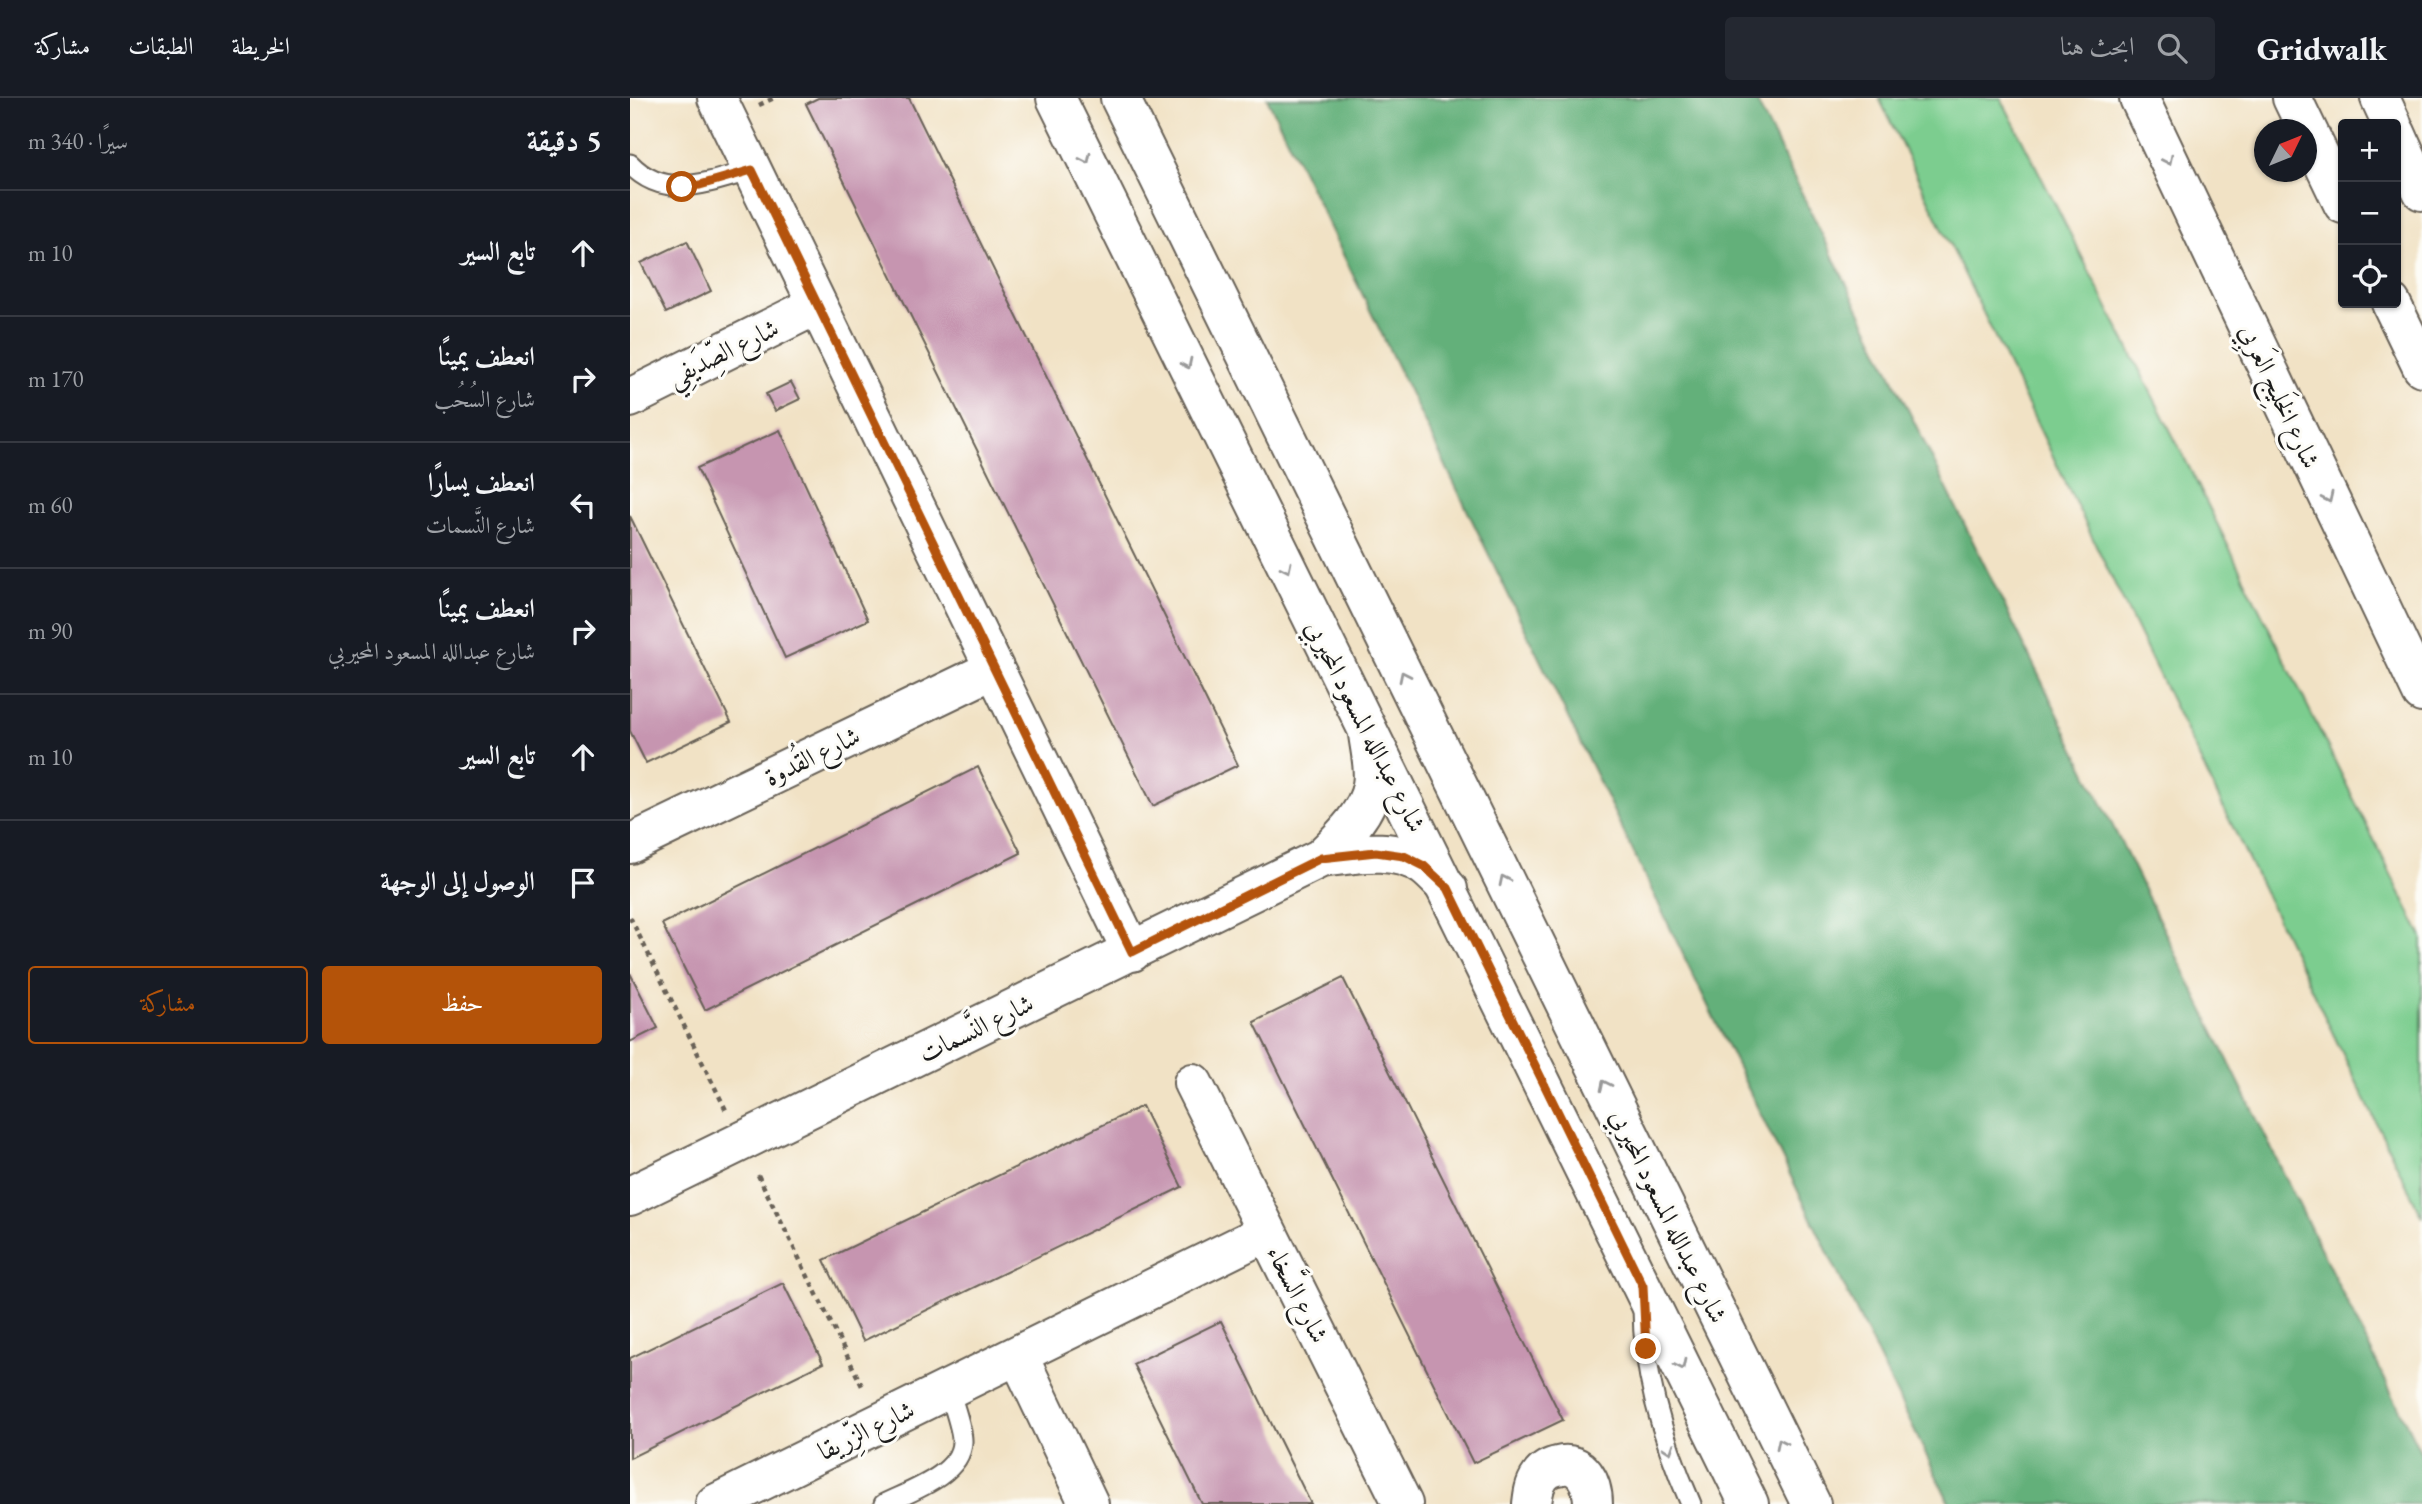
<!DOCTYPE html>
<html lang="ar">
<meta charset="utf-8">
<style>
body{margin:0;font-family:"EB Garamond",Amiri,serif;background:#242831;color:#f1f3f6;direction:rtl}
.controls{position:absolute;right:21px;top:21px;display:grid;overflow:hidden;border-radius:7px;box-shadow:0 2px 5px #0004}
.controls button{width:63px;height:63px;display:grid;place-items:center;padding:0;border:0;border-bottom:2px solid #363941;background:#171b24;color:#f1f3f6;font:35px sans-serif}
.compass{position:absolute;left:1624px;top:21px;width:63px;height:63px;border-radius:50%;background:#171b24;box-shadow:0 2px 5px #0004;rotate:47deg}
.stop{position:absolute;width:21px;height:21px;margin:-16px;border:5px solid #b45309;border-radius:50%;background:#fff}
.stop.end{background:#b45309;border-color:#fff;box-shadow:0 2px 7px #0008}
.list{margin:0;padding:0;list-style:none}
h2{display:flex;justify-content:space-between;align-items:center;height:91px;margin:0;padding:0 28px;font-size:30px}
h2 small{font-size:23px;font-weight:400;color:#9ea1a6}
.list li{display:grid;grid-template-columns:46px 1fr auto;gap:21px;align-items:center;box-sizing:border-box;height:126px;padding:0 28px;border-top:2px solid #363941}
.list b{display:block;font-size:26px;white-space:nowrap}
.list p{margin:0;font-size:23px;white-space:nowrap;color:#9ea1a6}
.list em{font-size:23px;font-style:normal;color:#9ea1a6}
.actions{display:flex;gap:14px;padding:21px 28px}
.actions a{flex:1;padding:16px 0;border:2px solid #b45309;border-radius:7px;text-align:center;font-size:24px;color:#b45309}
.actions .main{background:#b45309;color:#fff}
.icon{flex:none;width:38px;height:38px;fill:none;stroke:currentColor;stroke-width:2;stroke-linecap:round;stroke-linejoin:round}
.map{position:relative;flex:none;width:1792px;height:1406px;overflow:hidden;direction:ltr}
header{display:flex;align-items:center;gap:42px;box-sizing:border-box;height:98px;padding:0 35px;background:#171b24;border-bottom:2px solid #363941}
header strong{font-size:33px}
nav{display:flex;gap:38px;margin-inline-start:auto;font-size:24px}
.search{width:490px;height:63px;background:#242831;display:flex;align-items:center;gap:18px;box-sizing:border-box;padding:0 24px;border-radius:7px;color:#9ea1a6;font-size:26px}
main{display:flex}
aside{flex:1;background:#171b24}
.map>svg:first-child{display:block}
</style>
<header>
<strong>Gridwalk</strong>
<div class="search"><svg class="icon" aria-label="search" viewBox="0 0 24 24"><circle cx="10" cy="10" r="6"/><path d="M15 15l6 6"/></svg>ابحث هنا</div>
<nav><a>الخريطة</a><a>الطبقات</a><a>مشاركة</a></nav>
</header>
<main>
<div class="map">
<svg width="1792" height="1406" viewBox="0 0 1792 1406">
<rect width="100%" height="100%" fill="#fdfcf7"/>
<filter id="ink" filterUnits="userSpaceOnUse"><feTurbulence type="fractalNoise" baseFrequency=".0143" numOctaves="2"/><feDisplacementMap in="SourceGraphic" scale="14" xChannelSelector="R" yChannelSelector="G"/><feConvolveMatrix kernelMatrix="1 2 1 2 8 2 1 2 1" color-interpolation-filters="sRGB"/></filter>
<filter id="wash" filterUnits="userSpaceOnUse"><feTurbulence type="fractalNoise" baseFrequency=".00686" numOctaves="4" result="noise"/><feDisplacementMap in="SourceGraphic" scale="28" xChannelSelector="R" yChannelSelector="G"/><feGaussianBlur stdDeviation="1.57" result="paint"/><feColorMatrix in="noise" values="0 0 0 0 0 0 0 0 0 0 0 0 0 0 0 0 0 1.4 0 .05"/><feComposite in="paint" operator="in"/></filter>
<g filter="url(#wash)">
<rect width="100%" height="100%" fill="#f1e2c5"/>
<path fill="#7bcd8f" stroke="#4c7456" stroke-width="2" d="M1249 0H1371L1561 373 1792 839V1119Z"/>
<path fill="#64b07a" stroke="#40664b" stroke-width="2" d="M637 0H1125L1792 1357V1406H1320Z"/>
<g id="blocks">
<path fill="#c695b0" d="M188 0H279L608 667 523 708 176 6Z
M57 143 81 193 36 215 11 165Z
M161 284 170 301 145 313 136 296Z
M150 332 238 522 155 560 67 370Z
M0 418 101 624 16 665 0 633Z
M348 669 391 755 75 912 32 826Z
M0 875 28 930 0 944Z
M713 880 933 1322 843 1365 624 924Z
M512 1008 552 1089 233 1243 194 1162Z
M153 1185 193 1265 0 1360V1260Z
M591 1223 681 1406H572L503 1266Z"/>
</g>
</g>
<g filter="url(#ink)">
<use href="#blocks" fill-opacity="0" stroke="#676157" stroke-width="2"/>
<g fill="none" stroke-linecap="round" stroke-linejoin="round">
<defs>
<path id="service" d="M0 66C35 103 79 84 122 72
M1013 1210C1013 1278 1034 1345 1061 1406
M254 1406C278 1394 331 1377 332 1344 333 1332 322 1304 319 1291"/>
<path id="minor" d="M87 0 502 854
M0 300 187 207
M0 746 364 571
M691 760C725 756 763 747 794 768 802 774 810 783 818 791
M563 985 773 1406
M0 1098 691 760C711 740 738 715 742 687 745 671 740 652 738 636
M388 1257 459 1406
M85 1406 637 1134
M902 1406C903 1397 904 1387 910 1379 914 1373 921 1369 928 1368 952 1361 963 1386 963 1406"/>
<path id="tertiary" d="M426 0C656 469 890 937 1119 1406
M490 0 1181 1406"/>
<path id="motorway" d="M1509 0 1792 595
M1662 0 1713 106
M1750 0 1762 26
M1766 35 1792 93
M1761 205 1792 269"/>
</defs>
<use href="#service" stroke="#676157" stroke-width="23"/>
<use href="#minor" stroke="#676157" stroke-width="42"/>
<use href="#tertiary" stroke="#676157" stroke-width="42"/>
<use href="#motorway" stroke="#676157" stroke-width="42"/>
<path stroke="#676157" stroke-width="4.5" stroke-dasharray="5 5" stroke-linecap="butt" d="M129 7 144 0
M0 819 96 1012
M128 1077 234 1292"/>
<use href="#service" stroke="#fff" stroke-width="19"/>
<use href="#minor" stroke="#fff" stroke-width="38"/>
<use href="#tertiary" stroke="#fff" stroke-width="38"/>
<use href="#motorway" stroke="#fff" stroke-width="38"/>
</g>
<defs><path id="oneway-chevron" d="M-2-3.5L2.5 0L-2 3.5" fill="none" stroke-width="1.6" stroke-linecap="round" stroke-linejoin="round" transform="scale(1.75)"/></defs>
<g stroke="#999">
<use href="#oneway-chevron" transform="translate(456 61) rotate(64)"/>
<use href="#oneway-chevron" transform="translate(1538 62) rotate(65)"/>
<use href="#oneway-chevron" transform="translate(557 266) rotate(64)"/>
<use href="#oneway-chevron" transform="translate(1698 400) rotate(65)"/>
<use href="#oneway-chevron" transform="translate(657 470) rotate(64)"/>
<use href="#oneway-chevron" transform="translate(774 578) rotate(-116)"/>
<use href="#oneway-chevron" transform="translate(874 782) rotate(-116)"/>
<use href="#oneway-chevron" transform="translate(975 987) rotate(-116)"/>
<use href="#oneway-chevron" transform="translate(1051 1267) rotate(64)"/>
<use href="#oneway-chevron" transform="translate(1151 1345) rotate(-116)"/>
<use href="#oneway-chevron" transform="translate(1039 1351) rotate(71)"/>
</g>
</g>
<g fill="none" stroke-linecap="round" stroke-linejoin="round" filter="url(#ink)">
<path stroke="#b45309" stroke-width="9" d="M52 89 70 87 122 72 502 854 691 760 746 754 774 758 794 768 818 790 1013 1188 1016 1251"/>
</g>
<g text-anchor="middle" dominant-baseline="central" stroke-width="6" stroke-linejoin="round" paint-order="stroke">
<g font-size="26" fill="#1c1c1c" stroke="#fdfcf7">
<text transform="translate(93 254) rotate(-26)">شارع الصِّدَيفِي</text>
<text transform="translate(1650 298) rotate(65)">شارع الخَلِيج العَربِي</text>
<text transform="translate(736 628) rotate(63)">شارع عبدالله المسعود المحيربي</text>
<text transform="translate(182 658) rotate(-26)">شارع القُدوة</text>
<text transform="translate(346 930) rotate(-26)">شارع النَّسمات</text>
<text transform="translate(1039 1118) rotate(64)">شارع عبدالله المسعود المحيربي</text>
<text transform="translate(668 1196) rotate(63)">شارع السَّخاء</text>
<text transform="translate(236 1332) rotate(-26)">شارع الزِّريقا</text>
</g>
</g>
</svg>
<div class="controls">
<button>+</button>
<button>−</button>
<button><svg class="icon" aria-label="locate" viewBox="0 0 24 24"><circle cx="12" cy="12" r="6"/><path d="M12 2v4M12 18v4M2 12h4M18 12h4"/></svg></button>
</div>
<svg class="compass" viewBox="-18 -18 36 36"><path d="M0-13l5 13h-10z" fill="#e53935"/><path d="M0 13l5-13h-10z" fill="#9ea1a6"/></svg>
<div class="stop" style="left:52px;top:89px"></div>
<div class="stop end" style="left:1016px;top:1251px"></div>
</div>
<aside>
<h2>5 دقيقة<small>سيرًا · 340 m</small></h2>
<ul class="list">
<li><svg class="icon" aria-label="ahead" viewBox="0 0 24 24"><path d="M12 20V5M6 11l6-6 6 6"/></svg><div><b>تابع السير</b></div><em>10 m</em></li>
<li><svg class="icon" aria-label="right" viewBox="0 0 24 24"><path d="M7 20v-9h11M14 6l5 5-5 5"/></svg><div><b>انعطف يمينًا</b><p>شارع السُحُب</p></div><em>170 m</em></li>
<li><svg class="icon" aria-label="left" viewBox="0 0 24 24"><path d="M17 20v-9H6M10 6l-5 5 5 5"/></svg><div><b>انعطف يسارًا</b><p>شارع النَّسمات</p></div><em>60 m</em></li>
<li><svg class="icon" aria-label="right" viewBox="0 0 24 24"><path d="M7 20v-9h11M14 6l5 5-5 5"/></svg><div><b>انعطف يمينًا</b><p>شارع عبدالله المسعود المحيربي</p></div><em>90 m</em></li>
<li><svg class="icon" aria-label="ahead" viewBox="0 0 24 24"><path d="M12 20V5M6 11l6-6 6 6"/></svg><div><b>تابع السير</b></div><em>10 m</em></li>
<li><svg class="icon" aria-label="arrive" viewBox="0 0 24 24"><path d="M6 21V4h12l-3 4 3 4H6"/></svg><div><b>الوصول إلى الوجهة</b></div></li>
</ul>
<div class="actions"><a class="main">حفظ</a><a>مشاركة</a></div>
</aside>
</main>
